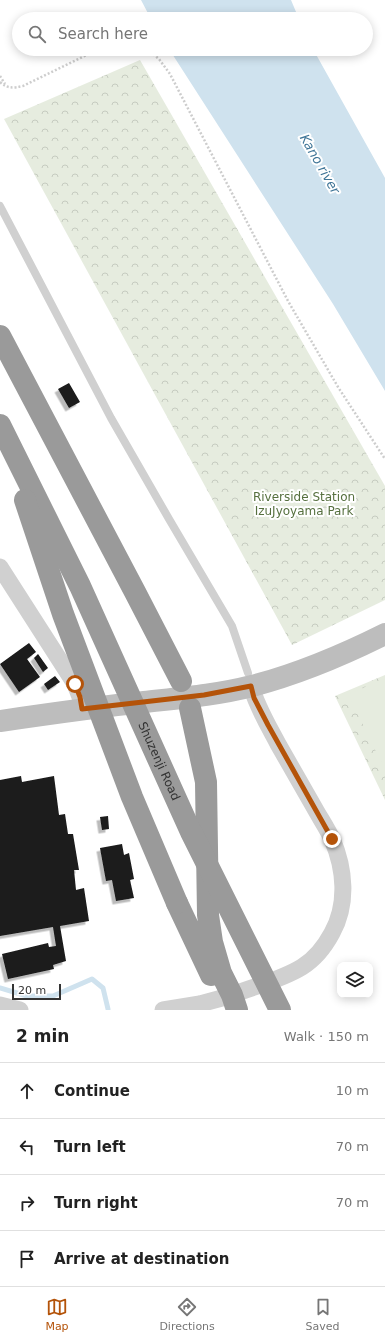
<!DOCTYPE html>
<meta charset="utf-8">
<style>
body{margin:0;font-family:"DejaVu Sans",sans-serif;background:#f6f6f6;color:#222}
.controls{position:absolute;right:12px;bottom:12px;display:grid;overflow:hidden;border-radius:8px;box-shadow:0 2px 10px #0003}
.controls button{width:36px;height:36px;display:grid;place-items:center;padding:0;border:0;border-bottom:1px solid #e0e0e0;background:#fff;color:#222;font:20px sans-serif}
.scale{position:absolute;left:12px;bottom:10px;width:49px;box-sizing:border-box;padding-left:4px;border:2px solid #333;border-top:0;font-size:11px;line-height:14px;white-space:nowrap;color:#333;-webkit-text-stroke:3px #fff;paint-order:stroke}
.stop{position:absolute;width:12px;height:12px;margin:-9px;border:3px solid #b45309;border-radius:50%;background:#fff}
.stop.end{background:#b45309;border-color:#fff;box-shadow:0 1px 4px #0008}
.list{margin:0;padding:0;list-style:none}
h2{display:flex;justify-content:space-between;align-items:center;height:52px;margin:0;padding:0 16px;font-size:17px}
h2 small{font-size:13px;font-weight:400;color:#767676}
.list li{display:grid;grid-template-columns:26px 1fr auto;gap:12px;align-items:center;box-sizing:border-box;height:56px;padding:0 16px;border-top:1px solid #e0e0e0}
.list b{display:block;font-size:15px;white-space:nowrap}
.list em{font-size:13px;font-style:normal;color:#767676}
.icon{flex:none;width:22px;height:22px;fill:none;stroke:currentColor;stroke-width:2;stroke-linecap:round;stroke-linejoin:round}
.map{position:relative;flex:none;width:385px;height:1010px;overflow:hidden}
.search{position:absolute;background:#fff;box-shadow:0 2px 10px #0003;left:12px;right:12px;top:12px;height:44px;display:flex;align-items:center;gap:10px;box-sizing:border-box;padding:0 14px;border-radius:22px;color:#767676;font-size:15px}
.sheet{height:276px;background:#fff}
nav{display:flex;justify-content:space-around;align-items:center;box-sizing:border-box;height:56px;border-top:1px solid #e0e0e0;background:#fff;font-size:11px;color:#767676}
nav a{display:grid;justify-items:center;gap:2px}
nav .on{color:#b45309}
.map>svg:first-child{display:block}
</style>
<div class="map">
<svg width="385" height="1010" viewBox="0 0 385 1010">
<defs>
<pattern id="park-crowns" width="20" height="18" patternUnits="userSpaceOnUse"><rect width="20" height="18" fill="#e6ecdf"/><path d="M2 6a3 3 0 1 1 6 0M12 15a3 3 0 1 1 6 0" fill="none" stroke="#c6cbc0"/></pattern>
<filter id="shadow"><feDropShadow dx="-3.5" dy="3.5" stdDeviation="0" flood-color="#0004"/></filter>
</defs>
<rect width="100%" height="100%" fill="#fff"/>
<path fill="url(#park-crowns)" d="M140 60 385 486V600L292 645 4 119Z
M385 675V800L335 696Z"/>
<path fill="#e6ecdf" d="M385 679V770L348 694Z"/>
<path fill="#cfe2ee" d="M141 0H291L299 19H151Z
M169 49H313L385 178V391L333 304Z"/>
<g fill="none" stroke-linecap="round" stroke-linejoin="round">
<path stroke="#cfe2ee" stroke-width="5" d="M0 988 27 996H53L92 979 103 988 108 1009"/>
</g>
<path fill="#1a1a1a" filter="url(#shadow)" d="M69 383 80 402 69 408 58 389Z
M29 643 36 652 27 659 40 677 19 692 0 664Z
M38 654 48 668 43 672 34 658Z
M55 676 60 682 48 690 44 684Z
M21 776 22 782 54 776 59 815 65 814 68 834H73L79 870H74L76 890 84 888 89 921 60 926 66 961 53 965 54 969 8 979 2 954 48 943 49 947 56 946 53 927 0 936V780Z
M108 816 109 829 102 830 100 817Z
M122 844 124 855 129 853 134 879 130 880 134 898 116 901 112 880 106 881 100 848Z"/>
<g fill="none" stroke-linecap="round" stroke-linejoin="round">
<path stroke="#cdcdcd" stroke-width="2.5" stroke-dasharray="2 2" stroke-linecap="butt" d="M147 49 159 59 170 74 288 301 338 387 385 459
M0 76 5 84
M0 82C8 89 13 88 23 86L99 49"/>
<path stroke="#d0d0d0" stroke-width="8" d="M0 206 111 418 169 519 232 626 248 673"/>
<path stroke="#d0d0d0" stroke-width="17" d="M0 567 75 684 80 697 82 709
M232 995C255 986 281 980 302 967 315 959 325 946 332 933 348 904 345 869 332 839 327 828 320 818 314 807 302 786 290 765 278 744 268 725 257 707 251 686
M0 1005 20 1010
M163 1010 200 1004 222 998"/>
<path stroke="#bdbdbd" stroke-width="22" d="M0 721C48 714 96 707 144 702 180 698 217 695 252 686 298 674 343 655 385 634"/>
<path stroke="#9a9a9a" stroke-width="22" d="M0 336 135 592 181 681
M190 708 206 782 208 915 212 942 221 973 232 995 237 1010
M177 903 211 975"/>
<g stroke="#9a9a9a" stroke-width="22">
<path id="s1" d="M0 425 80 586 191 832 280 1010"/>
<path d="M25 500 63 614 132 797 177 903"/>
</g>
</g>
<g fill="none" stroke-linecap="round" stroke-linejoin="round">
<path stroke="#b45309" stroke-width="5" d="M75 684 80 697 82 709 204 695 251 686 254 698 268 725 332 839"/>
</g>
<g text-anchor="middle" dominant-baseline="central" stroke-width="4" stroke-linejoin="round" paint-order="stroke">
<g font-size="12" fill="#56703f" stroke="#fff">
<text x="304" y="497">Riverside Station<tspan x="304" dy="14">IzuJyoyama Park</tspan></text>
</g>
<g font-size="12" fill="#333" stroke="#fff">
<text stroke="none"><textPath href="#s1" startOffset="372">Shuzenji Road</textPath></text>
</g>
<g font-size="13" font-style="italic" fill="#3f7597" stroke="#fff">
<text transform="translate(320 164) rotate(60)">Kano river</text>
</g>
</g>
</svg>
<div class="controls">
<button><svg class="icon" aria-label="layers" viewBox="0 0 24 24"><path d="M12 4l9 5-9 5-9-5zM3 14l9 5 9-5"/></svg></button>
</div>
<div class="scale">20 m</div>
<div class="stop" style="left:75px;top:684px"></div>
<div class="stop end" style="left:332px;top:839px"></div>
<div class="search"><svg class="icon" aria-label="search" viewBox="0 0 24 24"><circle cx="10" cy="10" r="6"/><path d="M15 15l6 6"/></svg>Search here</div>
</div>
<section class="sheet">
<h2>2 min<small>Walk · 150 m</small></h2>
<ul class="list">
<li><svg class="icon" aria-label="ahead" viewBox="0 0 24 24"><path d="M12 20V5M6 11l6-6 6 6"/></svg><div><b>Continue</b></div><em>10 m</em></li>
<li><svg class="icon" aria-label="left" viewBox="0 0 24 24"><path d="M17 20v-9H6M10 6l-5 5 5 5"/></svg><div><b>Turn left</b></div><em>70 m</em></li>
<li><svg class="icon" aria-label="right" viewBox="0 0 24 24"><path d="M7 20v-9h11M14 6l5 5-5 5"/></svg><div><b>Turn right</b></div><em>70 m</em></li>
<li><svg class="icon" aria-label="arrive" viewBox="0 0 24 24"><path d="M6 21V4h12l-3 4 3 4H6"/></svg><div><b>Arrive at destination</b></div></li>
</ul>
</section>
<nav>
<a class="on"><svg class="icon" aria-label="map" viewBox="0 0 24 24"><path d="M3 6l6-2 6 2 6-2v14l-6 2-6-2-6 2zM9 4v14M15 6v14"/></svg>Map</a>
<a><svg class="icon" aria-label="directions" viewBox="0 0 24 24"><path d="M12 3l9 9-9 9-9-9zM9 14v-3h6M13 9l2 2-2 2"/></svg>Directions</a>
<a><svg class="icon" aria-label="saved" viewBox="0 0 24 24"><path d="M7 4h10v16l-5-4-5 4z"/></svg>Saved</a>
</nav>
